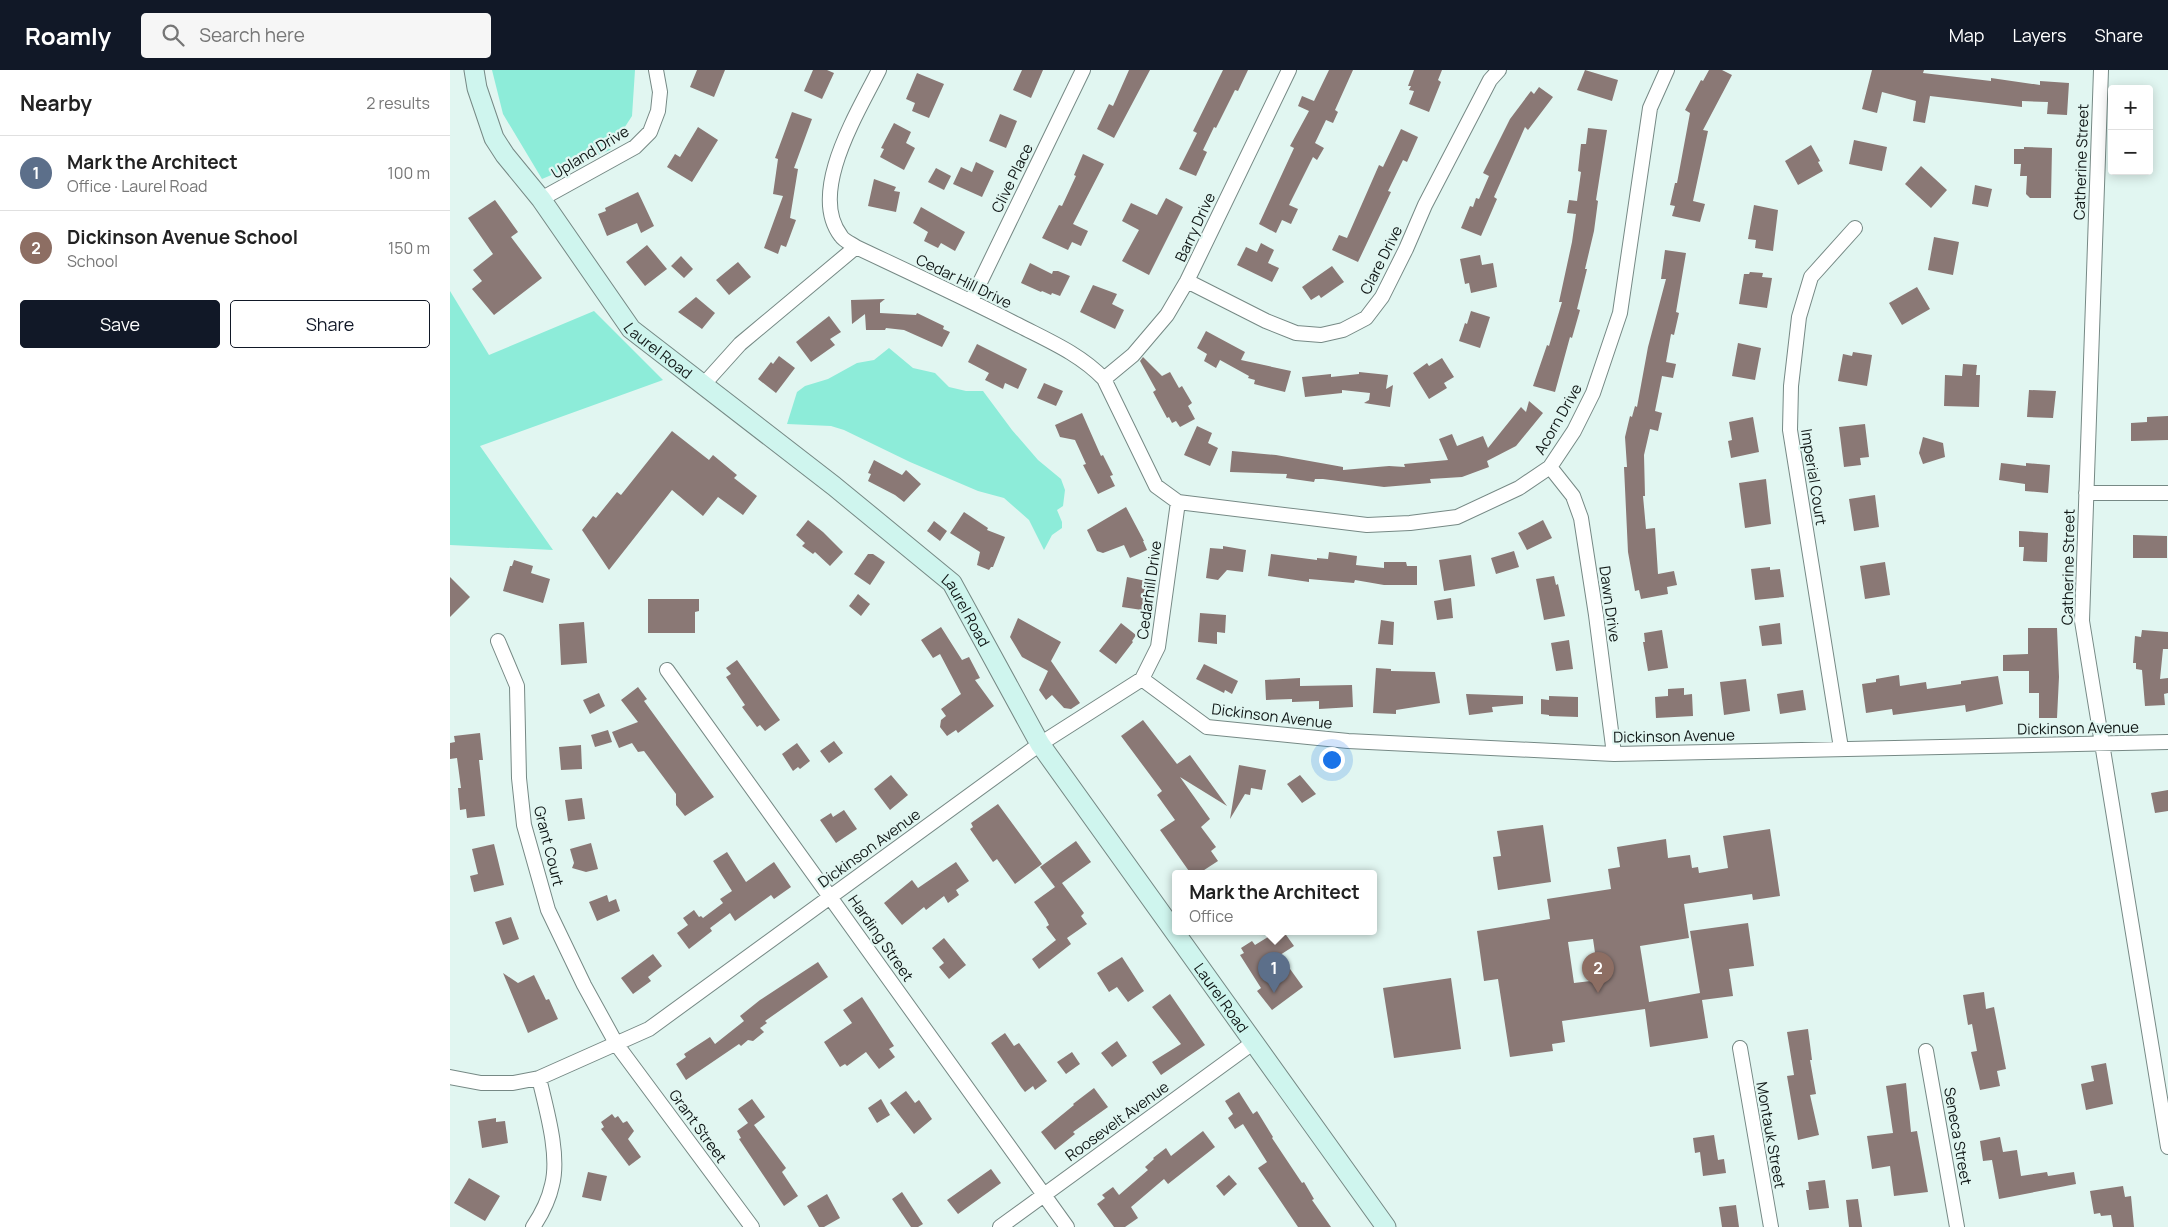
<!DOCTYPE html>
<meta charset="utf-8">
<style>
body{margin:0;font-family:Manrope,sans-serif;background:#f6f6f6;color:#222}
.controls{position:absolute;right:15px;top:15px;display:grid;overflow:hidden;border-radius:5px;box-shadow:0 2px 12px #0003}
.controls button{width:45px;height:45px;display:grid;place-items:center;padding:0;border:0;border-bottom:1px solid #e0e0e0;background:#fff;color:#222;font:25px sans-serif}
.you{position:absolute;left:881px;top:689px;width:18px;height:18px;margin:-12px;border:4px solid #fff;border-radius:50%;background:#1a73e8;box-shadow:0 0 0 8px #1a73e833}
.badge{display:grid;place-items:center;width:32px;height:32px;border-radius:50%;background:#111827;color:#fff;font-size:16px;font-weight:700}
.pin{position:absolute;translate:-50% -41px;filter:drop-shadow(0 1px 2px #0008)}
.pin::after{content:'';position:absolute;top:26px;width:18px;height:15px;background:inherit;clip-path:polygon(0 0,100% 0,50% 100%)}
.popup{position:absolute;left:722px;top:800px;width:205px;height:65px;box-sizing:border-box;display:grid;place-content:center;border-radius:5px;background:#fff;filter:drop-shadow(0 1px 4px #0005);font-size:16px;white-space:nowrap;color:#767676}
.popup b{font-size:19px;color:#222}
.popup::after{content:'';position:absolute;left:50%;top:100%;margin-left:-10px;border:10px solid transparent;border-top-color:#fff}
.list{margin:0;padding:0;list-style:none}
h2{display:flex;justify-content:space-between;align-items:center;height:65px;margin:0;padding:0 20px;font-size:21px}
h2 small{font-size:16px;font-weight:400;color:#767676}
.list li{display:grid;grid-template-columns:32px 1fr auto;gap:15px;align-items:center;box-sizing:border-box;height:75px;padding:0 20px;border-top:1px solid #e0e0e0}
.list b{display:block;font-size:19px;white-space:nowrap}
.list p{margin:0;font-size:16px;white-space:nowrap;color:#767676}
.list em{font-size:16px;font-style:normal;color:#767676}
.actions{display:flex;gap:10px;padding:15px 20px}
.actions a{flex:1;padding:11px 0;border:1px solid #111827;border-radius:5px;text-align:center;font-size:18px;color:#111827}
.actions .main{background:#111827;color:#fff}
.icon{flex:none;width:28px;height:28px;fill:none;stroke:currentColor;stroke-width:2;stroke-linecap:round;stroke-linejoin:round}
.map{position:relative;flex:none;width:1718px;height:1157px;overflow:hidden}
header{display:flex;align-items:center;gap:30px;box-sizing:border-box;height:70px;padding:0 25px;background:#111827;color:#fff}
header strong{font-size:24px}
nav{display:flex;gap:28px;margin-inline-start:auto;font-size:18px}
.search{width:350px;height:45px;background:#f6f6f6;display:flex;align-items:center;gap:12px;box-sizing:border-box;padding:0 18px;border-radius:5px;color:#767676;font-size:19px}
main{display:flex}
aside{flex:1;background:#fff}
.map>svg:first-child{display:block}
</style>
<header>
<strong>Roamly</strong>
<div class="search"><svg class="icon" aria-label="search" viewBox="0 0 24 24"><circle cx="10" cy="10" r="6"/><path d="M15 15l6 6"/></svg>Search here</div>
<nav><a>Map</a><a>Layers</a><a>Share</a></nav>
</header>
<main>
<aside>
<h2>Nearby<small>2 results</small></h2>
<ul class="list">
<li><span class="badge" style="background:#5c6f8a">1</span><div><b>Mark the Architect</b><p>Office · Laurel Road</p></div><em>100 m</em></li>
<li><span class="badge" style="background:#8d6e63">2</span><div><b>Dickinson Avenue School</b><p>School</p></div><em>150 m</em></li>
</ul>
<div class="actions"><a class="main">Save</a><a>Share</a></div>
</aside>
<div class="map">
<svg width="1718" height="1157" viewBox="0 0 1718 1157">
<rect width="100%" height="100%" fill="#e1f6f1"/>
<path fill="#8decd9" d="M42 0H185L182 46 160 80 92 109 53 44Z
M0 221 39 285 144 241 213 310 30 376 103 480 0 475Z
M439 278 463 298 485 303 499 317 516 321H533L562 360 588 390 611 409 615 420 613 436 607 440 612 452V458L602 465 594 480 579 450 554 428 528 421 460 392 394 360 381 356 337 354 347 322 355 316 378 309 407 293 424 290Z"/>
<path fill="#8a7875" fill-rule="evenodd" d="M247 0H275L264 27 240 17Z
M363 0H377L384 3 372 29 354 21Z
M572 0H593L581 28 563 20Z
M679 0H700L664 68 647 59 659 34 663 36Z
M773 0H798L788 21 785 20 766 58 764 57 753 80 757 82 746 106 729 99 747 63 743 61Z
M879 0H903L885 40 888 42 883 53 876 50 865 73 874 78 867 90 863 87 839 135 848 139 841 154 832 150 826 163 809 154 844 78 840 76 859 41 848 36 852 26 864 31Z
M964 0H992L988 10 991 12 979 42 959 34 964 21 959 20 961 16H958Z
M1135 0 1168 10 1162 31 1127 20Z
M1259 0H1272L1282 5 1253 60 1258 61 1243 131 1255 134 1250 152 1222 146 1225 136 1220 135 1225 113H1227L1240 43 1235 40 1251 10 1253 11Z
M1422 0H1474L1473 3 1541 11V8L1590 15V11L1619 13 1617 45 1597 44 1598 32 1572 31V37L1480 26 1475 53 1463 51 1466 31 1432 22 1427 43 1412 39Z
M467 3 494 14 479 48 462 41 465 33 456 29Z
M1089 17 1103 27 1078 60 1075 57 1044 127 1047 129 1031 166 1011 158 1020 136 1023 137 1026 128 1029 129 1039 106 1033 103 1060 49 1081 21 1084 24Z
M342 42 362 49 344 98 348 99 340 148 346 150 336 177 331 175 328 184 314 178 333 126 323 124 328 89 325 88Z
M550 44 567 51 556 78 539 71Z
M444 53 461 62 456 73 465 78 454 100 430 87 434 79 431 78Z
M248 57 268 70 242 112 217 97 225 84 230 87Z
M1138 58 1157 60 1146 130 1148 131 1144 161 1135 199H1137L1127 239 1130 240 1122 268 1120 267 1105 322 1083 316 1097 275 1099 276 1112 232H1109L1122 172 1126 144 1117 143 1119 130 1127 131 1131 102 1128 101 1131 74H1136Z
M951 59 968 67 957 92 953 90 938 121 941 122 908 192 882 180 889 165 897 168 929 95 933 97Z
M1404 70 1437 77 1432 101 1399 94Z
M1361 75 1370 91 1368 92 1373 101 1348 115 1335 91Z
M1574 77 1602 78 1601 128H1580L1576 124 1577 106H1570L1571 94H1564V79H1574Z
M633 84 654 94 623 154 638 161 631 176 622 172 618 180 592 168 609 135 612 136 626 106 624 105Z
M526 92 544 101 532 127 503 114 511 97 522 102Z
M1471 96 1497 120 1481 138 1455 114Z
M486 98 501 106 494 120 478 112Z
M424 109 446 117 444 121 450 122 446 142 418 136Z
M1525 115 1542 119 1538 137 1522 134Z
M188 122 204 156 191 163 187 153 157 166 148 144 156 141 155 138Z
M716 128 733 137 699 205 672 191 689 160 672 151 681 133 707 145Z
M45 130 68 162 61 167 92 208 44 245 22 219 32 211 23 200 43 184 18 148Z
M1304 135 1328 140 1323 181 1305 178 1306 170 1298 169Z
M471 137 515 162 505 181 491 173 488 178 474 171 478 162 463 153Z
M1484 167 1509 172 1503 205 1478 200Z
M811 173 824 180 818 193 829 198 822 212 787 195 796 177 807 182Z
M197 175 217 199 195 216 176 192Z
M1215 180 1236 183 1226 242 1229 243 1224 265 1221 264 1216 292 1226 294 1223 308 1212 306 1205 341 1212 343 1208 361 1200 359 1194 385 1195 426H1193L1196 459 1205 458 1208 504 1224 501 1227 515 1217 517 1218 524 1191 529 1189 520 1185 521 1178 482 1174 397H1177L1175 367 1180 346 1182 347 1185 336 1187 337 1198 277 1216 209H1211Z
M1030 185 1032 195 1043 193 1047 217 1021 223 1019 213 1015 214 1010 189Z
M231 186 243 199 234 208 221 196Z
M288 192 301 207 279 225 266 210Z
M580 193 602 204 603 201H608L620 206 610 226 602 223 601 225 592 221 591 222 571 213Z
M882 196 894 212 871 228 869 225 861 230 852 217Z
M1300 202 1313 203 1312 207 1322 208 1317 238 1289 234 1294 204H1299Z
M643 215 667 224 662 234 674 240 665 259 630 242Z
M1467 217 1480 239 1452 255 1439 233Z
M246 227 265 243 252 259 228 242Z
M435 229 430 233V243L466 245 467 243 494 256 493 259 500 262 492 277 454 260 436 258 435 260H416L415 244 402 254 401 230Z
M1021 241 1040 247 1030 278 1009 271 1015 253 1017 254Z
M379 246 391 262 380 269 385 275 361 292 346 272Z
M756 261 795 282 791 290 841 301 835 322 804 314 805 310 798 308 799 306 770 290 766 298 754 291 757 284 747 278Z
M1288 273 1311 278 1305 310 1282 306Z
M527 274 577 299 568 319 555 313 553 319 535 310 539 303 518 292Z
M1403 282 1422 285 1417 316 1388 311 1393 284 1402 286Z
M329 286 345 298 326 323 308 309 321 292 323 294Z
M693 287 712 306 720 302 729 318 732 316 742 333 738 336 745 349 730 357 726 351 722 353 719 347 717 348 703 322 706 320 690 291Z
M992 288 1004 307 994 313 997 318 979 329 963 303 977 293 979 296Z
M1513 294 1527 295 1526 305H1530L1529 337 1494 336 1495 305 1512 306Z
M909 302 938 305 936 319 943 315 940 337 914 333 919 330 920 323 892 320V323L855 327 852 307 881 304V307L909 304Z
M594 313 613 321 606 336 587 328Z
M1579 320 1606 321 1603 348 1577 347Z
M1079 331 1093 343 1066 376 1037 391 1039 397 1012 407 980 409 981 413 934 417 873 409H865L864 412 836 408 837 404 780 402 782 381 826 385 893 397V400L939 396 955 397 954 394 998 390 989 369 1002 364 1007 376 1033 366 1038 378 1071 337 1076 342Z
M632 343 651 386 653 385 663 405 660 406 665 416 648 424 633 395 636 394 625 370 610 367 605 355Z
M1718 346V370L1681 371V353L1697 352V347Z
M1303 347 1309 382 1281 388 1278 371 1282 370 1279 352Z
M1415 354 1419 387 1410 388 1411 395 1394 397 1389 357Z
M747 356 762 363 758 373 768 378 760 396 734 385Z
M222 361 259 390 263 385 287 405 284 408 307 426 293 445 268 427 253 446 222 420 159 500 132 460 143 446 146 448 167 422 171 425Z
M1473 367 1493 373 1495 387 1473 394 1469 383Z
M424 390 452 405 456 400 471 414 454 432 445 425 418 411 421 404 418 403Z
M1551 393 1576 396V393L1600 395 1598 423 1575 421V414L1549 410Z
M1316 409 1321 454 1295 458 1289 413Z
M1425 425 1429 457 1404 461 1399 429Z
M676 437 694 471H693L697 480 680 488 674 475 653 483 647 481 637 460Z
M514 442 538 458 537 460 555 467 543 497H541L539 500 527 495 530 482 500 463Z
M358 450 373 462 393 482 380 496 365 482 363 484 352 476 355 473 346 465Z
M1093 450 1102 468 1077 480 1068 463Z
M484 451 497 461 490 471 477 461Z
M1569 461 1598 463 1597 492 1573 491 1574 477H1569Z
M1683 465 1717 466V488H1683Z
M773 476 796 480 793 502 777 500 768 510 756 508 760 478 773 479Z
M1064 481 1069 497 1046 504 1041 488Z
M879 482 907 486 906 495 934 498V492H956L957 496H967V515H934L905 510 904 513 859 509V512L818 506 821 484 867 490V488L878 489Z
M418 484H423L435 492 420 515 404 504Z
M1021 485 1025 516 994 521 989 490Z
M64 490 83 496 81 503 100 509 93 533 53 521 60 496H62Z
M1435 492 1440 525 1415 529 1410 496Z
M1320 497V500L1330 499 1334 527 1305 530 1301 499Z
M1104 506 1106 515 1108 514 1115 546 1094 550 1086 509Z
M0 507 20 527 0 547Z
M677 507 696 511 692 540 672 537Z
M408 524 420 534 411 546 399 536Z
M1001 528 1003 548 987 550 984 531Z
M198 529H249V541L245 542V563H198Z
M750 543 776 545 775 563 767 562V574L748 572Z
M568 548 611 572 601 591 630 633 621 639 614 638 602 625 596 630 589 620 598 601 572 587 560 567Z
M931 550 944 552 943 575 928 574Z
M134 552 137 593 111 595 109 554Z
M671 553 686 565 682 571 683 572 666 594 649 581Z
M1330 553 1332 574 1312 576 1309 556Z
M491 557 512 590 519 587 530 608 525 610 544 636 508 663 506 660 497 666 490 657 491 650 496 646 491 639 511 624 490 584 483 588 471 570Z
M1578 558H1607L1609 607 1607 648H1589V623H1579V601H1553V585L1578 584Z
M1212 560 1218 598 1198 601 1193 572H1195L1194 563Z
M1692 560 1718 562V579H1713L1710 609 1718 608V623L1714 624 1715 635 1695 636 1692 600 1686 599V593H1683L1685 566 1691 567Z
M1119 570 1123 599 1106 601 1101 573Z
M287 590 330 650 315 661 310 655 307 657 292 637 295 635 276 607 281 604 276 598Z
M754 594 788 611 782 624 775 620 774 623 746 609Z
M926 598 941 599V601L985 602 990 633 946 640V644L923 643Z
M1449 605 1450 616 1476 612 1477 619 1511 614V611L1548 606 1553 634 1516 642 1515 635 1443 645 1442 639 1416 643 1412 614 1426 612V609Z
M850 608V616L902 615 903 637 869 639V631L842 632V629L816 630 815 610Z
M1296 609 1300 641 1274 645 1270 612Z
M188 617 197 629 194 631 264 727 235 746 226 735V724L194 681 188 682 182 673 169 678 162 662 188 652 171 630Z
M1234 618V625L1242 624 1243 646 1206 648 1205 627 1218 626V619Z
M1353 620 1356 640 1330 644 1327 624Z
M149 623 155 636 140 644 133 630Z
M1016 624 1073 626V634L1042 637 1043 642 1019 645Z
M1099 626 1128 627V647L1099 646V645L1091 644V629L1099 630Z
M693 650 727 694 740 685 777 736 730 707 760 749 751 757 766 777 761 781 768 791 748 804H741L710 760 725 750 707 725 712 721 671 666Z
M158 660 162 672 145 677 141 665Z
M30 663 33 690H29L35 746 17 748 16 739 10 740 8 718H11L7 688 0 689V673L5 672 4 666Z
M384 671 393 683 379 693 370 681Z
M347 673 360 691 350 699 348 697 343 701 332 684Z
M131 675 132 699 111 700 109 677Z
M789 695 816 700 812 720 801 718 800 725 795 724 780 749Z
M441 705 458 725 440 740 424 719Z
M850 705 866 724 852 733 837 714Z
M1718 720V741L1705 743 1701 723Z
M132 728 135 749 118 751 115 730Z
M548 734 592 794 565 814 547 789 543 792 520 759 523 757 521 753Z
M394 740 407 759 386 773 370 750 381 743 383 747Z
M1093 755 1101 812 1048 820 1043 787 1051 786 1047 761Z
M1320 759 1330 826 1303 830 1302 824 1234 834 1239 868 1190 876 1199 932 1250 923 1240 861 1298 853 1304 896 1279 899 1283 926 1252 930 1258 968 1200 977 1195 939 1112 951 1115 972 1102 974 1103 981 1060 987 1048 909 1034 911 1027 861 1100 849 1097 829 1161 819 1158 799 1170 797 1167 777 1216 769 1218 788 1240 785 1242 798 1248 797 1249 803 1278 798 1273 766ZM1143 869 1149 910 1124 913 1118 872Z
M626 771 641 792 612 813 634 843 631 846 637 854 617 868 621 874 589 899 582 889 606 870 596 857 599 855 596 849 584 832 605 817 590 797Z
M141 773 148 799 136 802 122 798 124 793 120 779Z
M44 774 54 815 24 822 20 806 28 804 22 779Z
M277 782 296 812 324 792 341 817 324 829 321 825 285 851 280 843 260 858 262 861 239 879 227 863 238 855 233 848 244 840 249 847 251 846 253 848 273 833 270 829 282 821 263 791Z
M506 792 519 811 506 820 509 825 498 833 494 826 476 840 474 837 452 855 434 833 462 810 468 818Z
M157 825 159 832 166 829 170 841 147 851 139 832Z
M61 847 69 869 53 875 45 852Z
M826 862H834L844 876 830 885 853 917 822 940 807 921 811 918 790 885 794 883 791 878 802 871 805 875Z
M494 868 516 895 499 909 489 897 494 893 482 878Z
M203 884 212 896 198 907 201 911 183 924 171 908Z
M672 887 694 921 678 932 667 917 659 922 647 903Z
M368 892 378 907 315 951 317 953 310 958 314 962 303 971 298 970 291 976 289 974 236 1010 226 994 236 987 234 984 260 967 265 974 294 951 290 946 310 930Z
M53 903 68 913 84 905 96 930 99 929 108 949 78 963Z
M1001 908 1011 979 944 988 933 918Z
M1534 922 1536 939 1544 937 1556 999 1547 1001 1550 1016 1530 1020 1521 982 1527 981 1522 954 1518 955 1513 925Z
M720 924 755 975 711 1005 702 992 731 974 702 937Z
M412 927 444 976 439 979 445 987 429 999 416 982 397 996 395 994 390 997 374 972 402 953 393 940Z
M1358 959 1362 990H1360L1366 1024 1360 1025 1369 1065 1348 1070 1337 1006 1344 1005 1337 962Z
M555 963 564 976 569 973 597 1011 585 1020 583 1016 575 1022 571 1017 541 973Z
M667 971 677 986 662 997 651 983Z
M622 982 630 994 616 1004 607 992Z
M1656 993 1663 1034 1636 1040 1631 1014 1644 1011 1641 996Z
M1456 1013 1461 1062 1467 1061 1478 1122 1444 1126 1440 1096 1422 1099 1417 1066 1443 1063 1436 1016Z
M644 1018 658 1037 623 1062 625 1064 605 1080 591 1062 624 1035 623 1034Z
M456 1021 465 1033 469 1030 482 1049 464 1064 440 1033Z
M789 1022 803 1044 807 1041 823 1067 822 1068 852 1113 854 1112 864 1129 862 1130 881 1157H848L821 1117 808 1098 817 1092 793 1054 785 1059 778 1048 783 1044 775 1031Z
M302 1029 315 1047 304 1055 336 1098 332 1102 348 1126 334 1136 289 1069 291 1068 287 1061 298 1053 288 1039Z
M431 1029 440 1045 427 1053 418 1038Z
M162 1044 165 1048 168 1046 173 1053 177 1051 184 1061 178 1069 191 1087 179 1096 151 1059 154 1057 151 1052Z
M46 1048V1052L55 1051 58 1073 32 1078 28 1051Z
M753 1061 765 1077 718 1114 714 1109 681 1137 688 1148 675 1157H664L647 1134 655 1128 652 1125 663 1117 669 1125 698 1100 695 1097 704 1089 703 1088 716 1078 721 1086Z
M1264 1065 1268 1090 1274 1089 1276 1103 1253 1106 1250 1082 1245 1083 1243 1068Z
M1550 1067 1553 1082 1567 1080 1571 1106 1597 1102 1598 1106 1624 1102 1626 1114 1549 1129 1542 1090 1533 1091 1530 1071Z
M541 1099 551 1113 508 1144 497 1130Z
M138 1102 157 1106 151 1131 132 1127Z
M779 1105 787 1114 774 1126 766 1116Z
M19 1108 50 1126 35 1151 4 1133Z
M1375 1110 1379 1138 1359 1140 1356 1120H1359L1358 1112Z
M1673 1116 1675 1127 1681 1126 1684 1157H1663L1661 1145 1651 1146 1650 1143 1644 1144 1640 1121Z
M452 1122 473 1154 468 1157H461L442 1129Z
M377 1124 390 1148 374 1157H369L357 1136Z
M1408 1129 1412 1157H1399L1396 1130Z
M1286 1135 1289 1157H1272L1269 1137Z"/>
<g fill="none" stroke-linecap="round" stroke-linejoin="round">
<defs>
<path id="minor" d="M1651 0 1632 551 1718 1077
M91 129 185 77 200 62 208 41 210 22 206 0
M406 177C402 174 394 171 391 166 357 122 409 41 429 0
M737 211 816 251 846 263 871 265 893 260 916 248 932 227 956 179 975 135 1040 10 1049 0
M521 231 633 0
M654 309 683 285 717 245 737 211 839 0
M254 314 290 274 406 177C461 203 515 228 568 255 599 271 630 284 654 309L706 416 728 432
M1100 397 1123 426 1131 448 1146 545 1164 684
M1636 423H1718
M728 432 917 455 960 453 1007 447 1069 418 1100 397 1124 361 1143 323 1170 243 1200 38 1217 0
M48 571 67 616 69 708 74 755 98 840 134 915 167 975 302 1157
M217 600 617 1157
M692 609 708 577 728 432
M1391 678 1340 360 1341 316 1349 247 1361 207 1405 158
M1290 978 1321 1157
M1476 981 1507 1157
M0 1007 31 1013H63L89 1008 199 959 590 674 692 609 757 657 898 671 1164 684 1718 672
M83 1157C91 1145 99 1129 102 1115 110 1085 96 1038 89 1008
M550 1157 804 972"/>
<g id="secondary">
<path id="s1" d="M24 0 27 18 44 68 55 85 91 129 181 259 384 416 502 513 590 674 936 1157"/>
</g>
</defs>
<use href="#minor" stroke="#768985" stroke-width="16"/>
<use href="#secondary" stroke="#768985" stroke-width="21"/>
<use href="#minor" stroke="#fff" stroke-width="14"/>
<use href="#secondary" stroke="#cff5ee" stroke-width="19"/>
</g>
<g text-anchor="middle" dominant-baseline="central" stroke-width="4.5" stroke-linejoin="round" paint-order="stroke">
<g font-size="15" fill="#101716" stroke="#e1f6f1">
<text transform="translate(140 82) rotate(-31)">Upland Drive</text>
<text transform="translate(1631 92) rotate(-88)">Catherine Street</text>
<text transform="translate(562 108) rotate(-64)">Clive Place</text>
<text transform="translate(745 157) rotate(-65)">Barry Drive</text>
<text transform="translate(931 190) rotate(-63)">Clare Drive</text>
<text transform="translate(514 211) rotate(26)">Cedar Hill Drive</text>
<text stroke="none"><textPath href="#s1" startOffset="341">Laurel Road</textPath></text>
<text transform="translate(1108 349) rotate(-60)">Acorn Drive</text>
<text transform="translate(1364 407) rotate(81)">Imperial Court</text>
<text transform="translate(1618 497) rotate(-89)">Catherine Street</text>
<text transform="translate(699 520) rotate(-82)">Cedarhill Drive</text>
<text transform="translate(1160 534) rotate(82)">Dawn Drive</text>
<text stroke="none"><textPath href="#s1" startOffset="746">Laurel Road</textPath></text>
<text transform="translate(822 646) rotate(7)">Dickinson Avenue</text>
<text transform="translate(1628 658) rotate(-1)">Dickinson Avenue</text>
<text transform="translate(1224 666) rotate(-1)">Dickinson Avenue</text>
<text transform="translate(99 776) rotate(76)">Grant Court</text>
<text transform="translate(419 778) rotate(-36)">Dickinson Avenue</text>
<text transform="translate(431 868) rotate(55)">Harding Street</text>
<text stroke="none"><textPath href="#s1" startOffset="1211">Laurel Road</textPath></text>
<text transform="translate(667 1051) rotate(-36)">Roosevelt Avenue</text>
<text transform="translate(248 1056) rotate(54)">Grant Street</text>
<text transform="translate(1321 1065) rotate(80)">Montauk Street</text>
<text transform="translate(1508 1066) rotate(80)">Seneca Street</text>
</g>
</g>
</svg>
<div class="controls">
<button>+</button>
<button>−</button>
</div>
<div class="you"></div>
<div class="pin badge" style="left:824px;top:923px;background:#5c6f8a">1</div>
<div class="popup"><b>Mark the Architect</b>Office</div>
<div class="pin badge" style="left:1148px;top:923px;background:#8d6e63">2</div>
</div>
</main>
